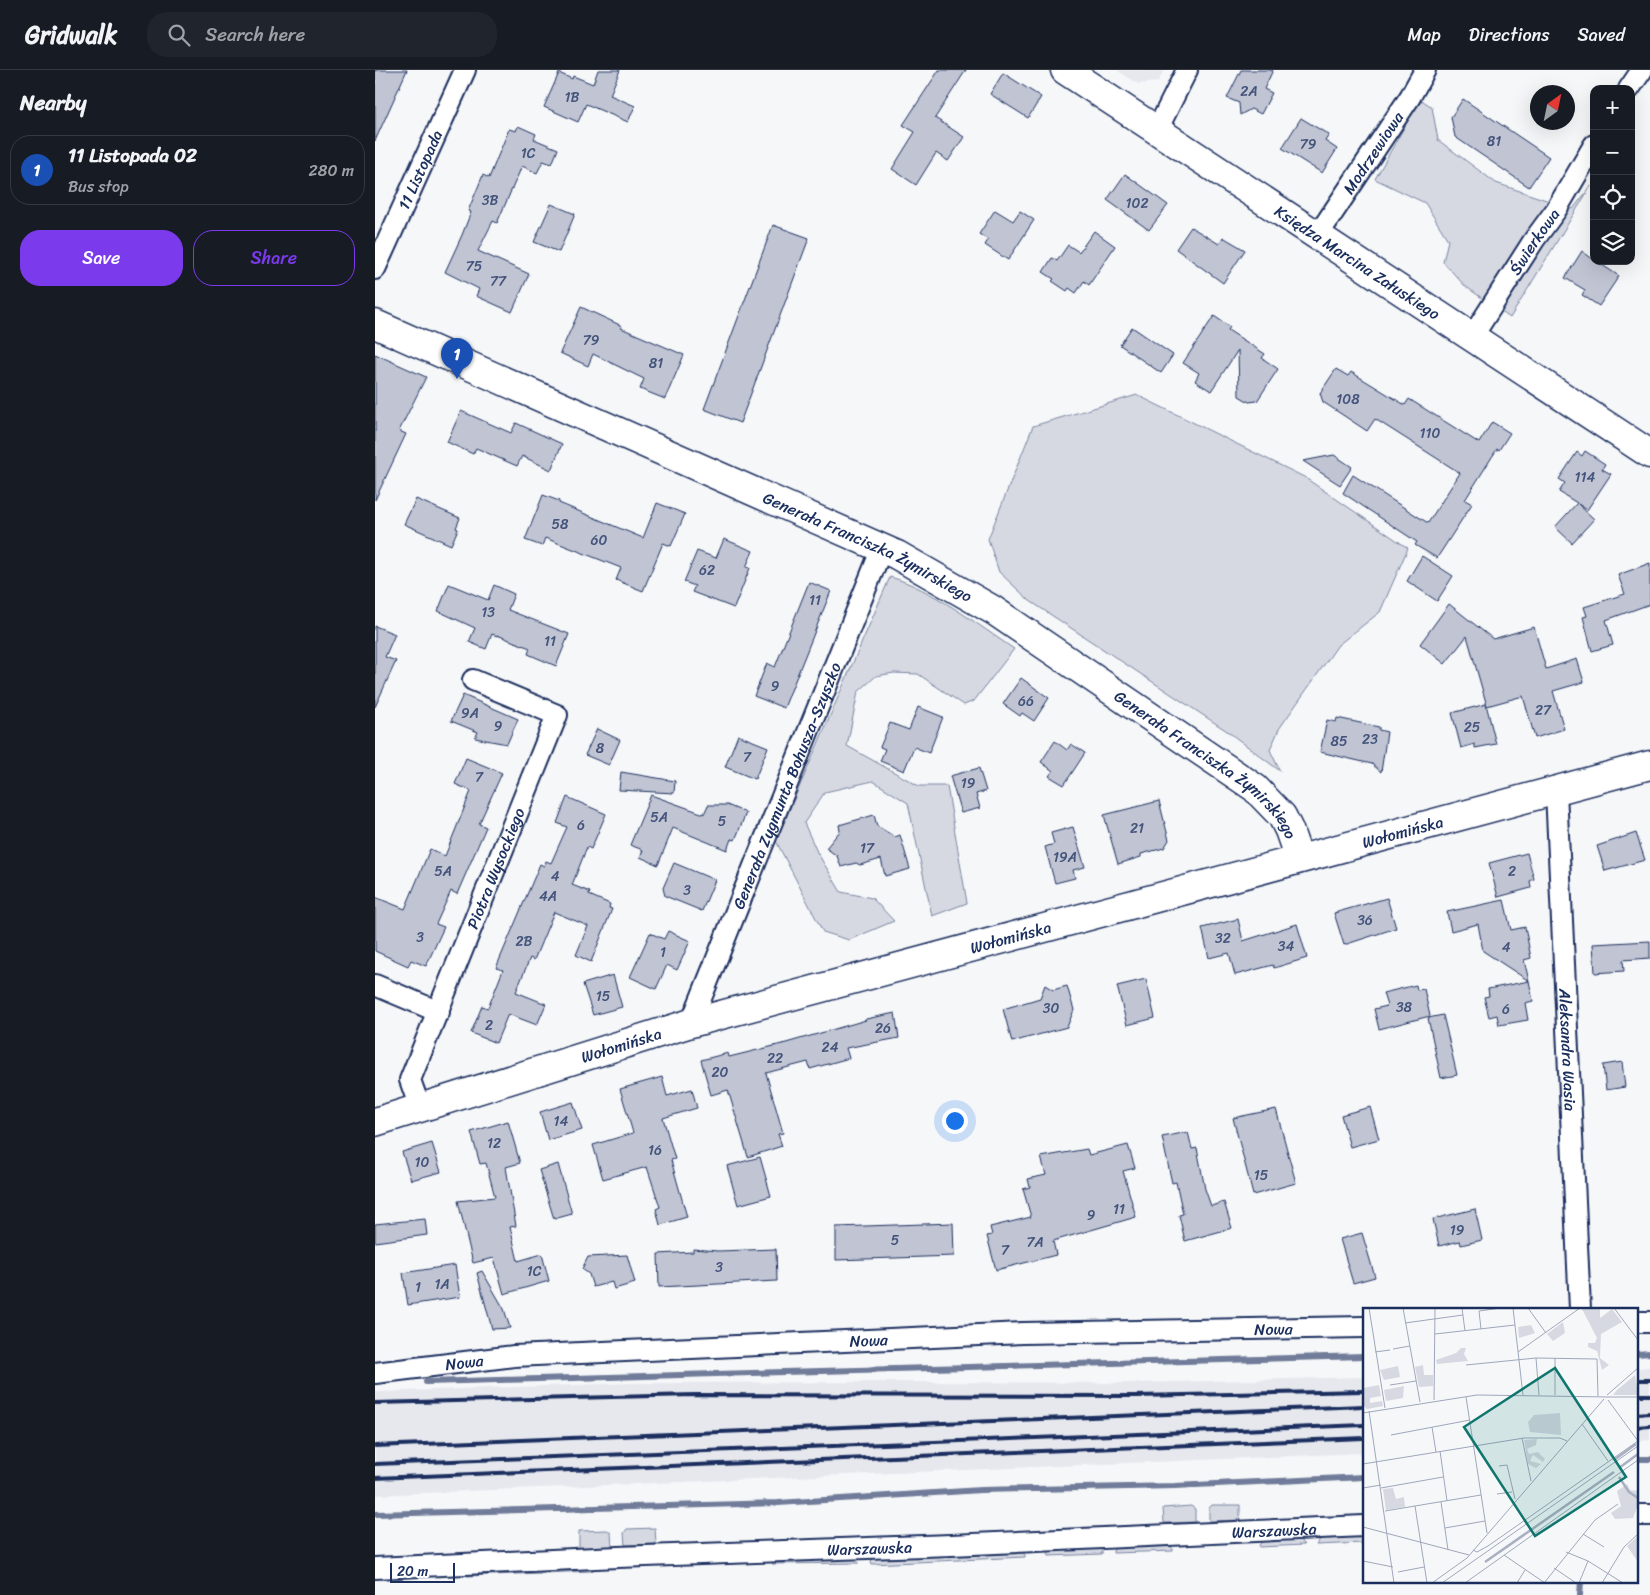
<!DOCTYPE html>
<meta charset="utf-8">
<style>
body{margin:0;font-family:Sriracha,sans-serif;background:#20242c;color:#f1f3f6}
.controls{position:absolute;right:15px;top:15px;display:grid;overflow:hidden;border-radius:10px;box-shadow:0 5px 20px #0002}
.controls button{width:45px;height:45px;display:grid;place-items:center;padding:0;border:0;border-bottom:1px solid #363941;background:#171b24;color:#f1f3f6;font:25px sans-serif}
.compass{position:absolute;left:1155px;top:15px;width:45px;height:45px;border-radius:50%;background:#171b24;box-shadow:0 5px 20px #0002;rotate:33deg}
.scale{position:absolute;left:15px;bottom:12px;width:65px;box-sizing:border-box;padding-left:5px;border:2px solid #1b2f5e;border-top:0;font-size:14px;line-height:18px;white-space:nowrap;color:#1b2f5e;-webkit-text-stroke:4px #fff;paint-order:stroke}
.you{position:absolute;left:579px;top:1050px;width:18px;height:18px;margin:-12px;border:4px solid #fff;border-radius:50%;background:#1a73e8;box-shadow:0 0 0 8px #1a73e833}
.badge{display:grid;place-items:center;width:32px;height:32px;border-radius:50%;background:#7c3aed;color:#fff;font-size:16px;font-weight:700}
.pin{position:absolute;translate:-50% -41px;filter:drop-shadow(0 1px 2px #0008)}
.pin::after{content:'';position:absolute;top:26px;width:18px;height:15px;background:inherit;clip-path:polygon(0 0,100% 0,50% 100%)}
.list{margin:0;padding:0;list-style:none}
h2{display:flex;justify-content:space-between;align-items:center;height:65px;margin:0;padding:0 20px;font-size:21px}
h2 small{font-size:16px;font-weight:400;color:#9ea1a6}
.list li{display:grid;grid-template-columns:32px 1fr auto;gap:15px;align-items:center;box-sizing:border-box;height:70px;margin:0 10px 10px;padding:0 10px;border:1px solid #363941;border-radius:20px}
.list b{display:block;font-size:19px;white-space:nowrap}
.list p{margin:0;font-size:16px;white-space:nowrap;color:#9ea1a6}
.list em{font-size:16px;font-style:normal;color:#9ea1a6}
.actions{display:flex;gap:10px;padding:15px 20px}
.actions a{flex:1;padding:11px 0;border:1px solid #7c3aed;border-radius:20px;text-align:center;font-size:18px;color:#7c3aed}
.actions .main{background:#7c3aed;color:#fff}
.icon{flex:none;width:28px;height:28px;fill:none;stroke:currentColor;stroke-width:2;stroke-linecap:round;stroke-linejoin:round}
.map{position:relative;flex:none;width:1275px;height:1525px;overflow:hidden}
header{display:flex;align-items:center;gap:30px;box-sizing:border-box;height:70px;padding:0 25px;background:#171b24;border-bottom:1px solid #363941}
header strong{font-size:24px}
nav{display:flex;gap:28px;margin-inline-start:auto;font-size:18px}
.search{width:350px;height:45px;background:#20242c;display:flex;align-items:center;gap:12px;box-sizing:border-box;padding:0 18px;border-radius:20px;color:#9ea1a6;font-size:19px}
main{display:flex}
aside{flex:1;background:#171b24}
.map>svg:first-child{display:block}
</style>
<header>
<strong>Gridwalk</strong>
<div class="search"><svg class="icon" aria-label="search" viewBox="0 0 24 24"><circle cx="10" cy="10" r="6"/><path d="M15 15l6 6"/></svg>Search here</div>
<nav><a>Map</a><a>Directions</a><a>Saved</a></nav>
</header>
<main>
<aside>
<h2>Nearby<small></small></h2>
<ul class="list">
<li><span class="badge" style="background:#1a4fb4">1</span><div><b>11 Listopada 02</b><p>Bus stop</p></div><em>280 m</em></li>
</ul>
<div class="actions"><a class="main">Save</a><a>Share</a></div>
</aside>
<div class="map">
<svg width="1275" height="1525" viewBox="0 0 1275 1525">
<rect width="100%" height="100%" fill="#f6f7f9"/>
<filter id="ink" filterUnits="userSpaceOnUse"><feTurbulence type="fractalNoise" baseFrequency=".02" numOctaves="2"/><feDisplacementMap in="SourceGraphic" scale="10" xChannelSelector="R" yChannelSelector="G"/><feConvolveMatrix kernelMatrix="1 2 1 2 8 2 1 2 1" color-interpolation-filters="sRGB"/></filter>
<g filter="url(#ink)">
<path fill="#e6e8ee" d="M742 0H789L783 12 763 14Z
M1275 1297V1370L1261 1371V1298Z
M989 1307V1383L0 1425V1322L259 1313 539 1312 760 1313Z"/>
<path fill="#d6d9e2" stroke="#7884a0" d="M1045 29 1057 37 1063 70 1121 113 1198 139 1216 116 1135 248 1090 216 1068 192 1073 170 1050 133 1000 109Z
M762 325 929 407 1033 478 1005 542 963 575 904 659 895 680 905 701 852 661 655 531 624 502 613 469 658 356Z
M515 507C556 518 603 555 639 579L599 631 589 635 543 604 519 603 501 606 483 622 472 676 544 716H572L592 833 557 846 533 733 498 711 450 722 429 753 442 782 466 822 497 828 519 851 474 870 448 862 401 771Z
M837 1435H865V1450L834 1451V1438Z
M816 1436 820 1439V1452L789 1453 788 1438Z
M280 1458 281 1474 250 1475 249 1463 252 1459Z
M232 1460 236 1463 237 1477 204 1478V1461Z
M989 1466V1473L941 1475 946 1468Z
M924 1469 929 1475 884 1477V1475L888 1471Z
M793 1474 798 1479V1481L738 1483V1481L742 1476Z
M723 1476 727 1480V1484L674 1486 673 1483 677 1479Z
M645 1480 650 1485V1487L497 1494 496 1491 500 1486Z
M479 1487 484 1493 397 1494 400 1490Z
M215 1498 218 1501 92 1506 96 1502Z"/>
<g fill="none" stroke-linecap="round" stroke-linejoin="round">
<path stroke="#707c99" stroke-width="6" d="M1262 1284 1275 1283
M51 1312 989 1286
M1264 1389H1275
M0 1444 403 1433 606 1420 800 1416 989 1407
M1205 1525 1206 1511"/>
</g>
<path fill="#c0c4d3" stroke="#1b2f5e" d="M0 0H32L0 71Z
M223 0H245L235 25 260 36 253 52 211 34 203 52 169 37 184 3 197 9 198 6 218 14Z
M564 0H591L560 48 589 67 573 91 561 83 541 115 517 99 540 62 528 55Z
M866 0H898L889 19 897 23 886 44 876 39 865 45 864 33 852 28Z
M628 3 666 27 653 48 615 24Z
M1088 29 1174 87 1154 117 1080 67 1076 47Z
M926 48 954 65 950 71 962 79 947 103 907 78Z
M143 56 161 64 159 69 183 79 177 94 168 91 162 103 147 96 122 153 118 151 103 181 154 204 137 242 101 226 104 219 70 202 87 165 96 142 93 141 108 105 114 108 134 59 141 61Z
M750 104 793 135 774 160 732 130Z
M176 134 200 144 184 182 159 172Z
M620 140 638 151 645 141 659 150 633 190 610 175 613 170 604 164Z
M398 155 434 168 365 353 329 339Z
M816 157 844 174 848 167 870 180 848 213 801 179Z
M719 161 740 176 714 215 709 211 701 223 694 218 692 221 677 211 679 209 668 202 677 188 682 191 693 175 704 182Z
M1207 181 1219 190V191H1221L1244 206 1224 236 1207 225 1210 220 1190 208Z
M206 237 247 256 246 258 309 285 290 329 265 319 269 309 218 284 213 296 185 283Z
M839 246 855 257 853 260 890 284 887 288 903 299 882 331 874 332 864 326 863 280 836 321 820 311 824 303 808 293Z
M757 257 798 285 786 303 745 275Z
M0 284 51 307 24 361 31 364 0 430Z
M961 299 973 306 976 302 1030 335 1034 329 1104 373 1117 352 1135 363 1124 380 1122 379 1090 430 1097 434 1062 488 1040 475 1042 472 968 423 978 405 1053 453 1085 403 1000 349 992 361 948 332 945 323Z
M86 341 136 363 141 353 187 374 176 400 147 386 142 396 101 378 98 384 72 372Z
M1210 381 1230 394 1227 399 1236 404 1212 440 1203 434 1219 449 1197 473 1180 457 1202 433 1184 422 1190 413 1184 409 1202 382 1207 386Z
M959 385 977 397 965 415 928 391Z
M168 425 184 431V433L268 468 282 433 310 444 296 476 288 473 268 521 241 510 246 498 170 468 167 476 150 470Z
M41 429 85 448 81 458 83 459 76 475 29 454Z
M349 469 378 481 371 497 375 498 359 538 317 522 320 516 309 512 322 481 341 488Z
M1047 486 1078 506 1062 531 1032 511Z
M1275 493V534L1231 550 1238 575 1217 581 1208 547 1212 546 1209 537 1250 524 1243 505Z
M434 512 456 521 409 638 379 626 392 593 400 597Z
M74 514 113 530 119 515 139 524 133 540 194 564 181 596 153 584 155 578 122 565V566L117 564 111 579 94 572 100 558 63 541Z
M1074 534 1118 569 1159 557 1171 599 1202 589 1209 612 1178 621 1189 659 1160 668 1148 626 1112 636 1092 566 1070 594 1045 574Z
M0 556 20 564 10 587 21 591 0 637Z
M646 608 674 628 659 651 647 643 645 646 628 634Z
M88 625 143 649 132 674 100 668 103 662 76 651Z
M1111 634 1121 674 1100 678V674L1086 678 1077 643Z
M543 637 568 647 554 683 539 677 529 701 505 691 510 679 505 677 515 653 534 660Z
M962 648 1004 657V660L1012 662 1006 702 997 694 945 682 952 650 961 652Z
M222 659 245 670 234 695 210 685Z
M363 665 393 677 380 709 350 697Z
M680 671 692 680 696 674 710 683 689 715 674 706 678 701 666 692Z
M91 688 127 703 104 754 111 757 82 824 76 821 61 854 69 857 51 896 36 890 33 896 0 881V827L30 839 55 779 70 786 96 721 80 714Z
M604 698 611 721 601 724 605 738 586 743 575 706Z
M246 702 300 711 299 723 244 720Z
M276 725 329 744 333 735H352L371 743 360 770 356 769 352 780 298 758 283 795 265 787 268 780 255 775Z
M192 727 231 744 216 779 212 777 197 815 215 822 214 825 235 834 234 838 237 839 216 892 201 885 213 856 179 842 159 890 155 888 141 922 171 934 162 955 133 944 121 973 96 963 107 936 113 938 128 900 121 898 165 794 169 796 171 791 176 793 192 757 182 753Z
M784 731 794 770 789 778 766 784V787L743 794 729 745Z
M499 745 502 756 520 767 525 765 535 799 510 806 506 789 485 795 481 793 466 797 462 786 451 778 465 761 464 755Z
M698 757 710 797 698 800 700 808 680 813 670 777 679 774 676 763Z
M1261 763 1270 790 1230 801 1222 776Z
M1152 783 1159 809 1155 811 1156 818 1123 827 1114 793Z
M299 793 340 810 327 841 290 826 288 818Z
M1012 828 1021 858 969 875 959 843Z
M1129 830 1136 860 1150 857 1156 888 1149 890 1154 911 1108 881 1103 854 1076 861 1072 842Z
M863 849 868 871 922 854 932 888 899 898 898 895 860 905 854 883 834 888 827 858Z
M293 861 315 871 302 900 292 895 281 919 255 907 275 863 289 869Z
M1275 871V888L1248 890 1249 901 1220 903 1218 874Z
M238 905 247 937 218 945 208 914Z
M771 909 780 948 752 955 742 916Z
M1154 911 1158 931 1150 933 1153 950 1124 955 1122 945 1114 947 1109 927 1114 926 1113 919Z
M670 915 678 920 692 916 699 940 692 957 637 972 628 939 665 928Z
M1041 915 1042 920 1049 919 1055 946 1004 959 999 939 1012 936 1008 923Z
M520 943 524 968 471 978 474 988 435 999 433 992 391 1003 408 1063 403 1064 407 1076 373 1087 353 1020 336 1025 326 990 353 983 354 987 411 973 491 950V949Z
M1068 945 1082 1005 1066 1008 1053 948Z
M1247 992 1250 1017 1231 1020 1228 995Z
M287 1007 292 1026 317 1019 322 1038 288 1048 300 1089 296 1090 312 1147 285 1155 281 1139 285 1137 272 1097 228 1109 218 1075 258 1063 245 1019Z
M198 1032 207 1060 173 1070 165 1042Z
M995 1037 1004 1069 975 1077 966 1045Z
M901 1039 921 1113 878 1125 858 1048Z
M133 1051 145 1093 131 1097 141 1156 135 1157 143 1191 167 1184 174 1211 129 1224 119 1188 98 1193 83 1131 120 1127 111 1093 105 1094 96 1062Z
M813 1062 817 1079 822 1078 830 1119 836 1136 849 1132 857 1158 810 1171 804 1145 808 1144 801 1112 797 1113 787 1067Z
M57 1073 66 1102 36 1110 27 1082Z
M753 1075 760 1098 748 1101 761 1147 678 1171 681 1185 621 1200 612 1166 617 1165 615 1157 656 1147 648 1119 655 1117 653 1109 671 1105 666 1087 712 1079 714 1085Z
M385 1087 396 1126 363 1135 352 1096Z
M183 1094 197 1144 179 1149 164 1100Z
M1100 1139 1107 1170 1086 1175 1085 1171 1064 1176 1058 1149Z
M50 1149 52 1165 0 1172V1154Z
M578 1153 579 1186 461 1190V1157Z
M987 1163 1000 1207 978 1213 965 1169Z
M318 1179 343 1181 401 1179 402 1211 284 1217 283 1184 318 1182Z
M252 1185 260 1213 239 1219 237 1212 218 1217 214 1204 207 1199 213 1187Z
M80 1195 85 1227 33 1235 28 1203Z
M107 1201 129 1239 135 1258 117 1259 102 1203Z"/>
<g fill="none" stroke-linecap="round" stroke-linejoin="round">
<defs>
<g id="street">
<path d="M1254 19 1267 0"/>
<path d="M782 60 812 0"/>
<path id="s1" d="M943 165 1035 27 1050 0"/>
<path id="s2" d="M0 199 90 0"/>
<path id="s3" d="M1097 267 1159 170 1181 140 1219 75"/>
<path id="s4" d="M1181 721 1205 1239"/>
<path d="M0 915 64 942"/>
<path id="s5" d="M316 953 507 478"/>
<path id="s6" d="M45 1038 35 1010 182 645 98 610"/>
<path d="M1261 1252H1275"/>
<path id="s7" d="M0 1303 139 1286 648 1263 989 1257"/>
<path d="M1261 1445H1275"/>
<path id="s8" d="M0 1498 243 1487 576 1475 989 1456"/>
</g>
<g id="secondary">
<path id="s9" d="M690 0 1275 384"/>
<path id="s10" d="M0 254 522 485 618 540 880 718 907 746 914 760 924 789"/>
<path id="s11" d="M0 1052 316 953 1275 695"/>
</g>
</defs>
<use href="#street" stroke="#1b2f5e" stroke-width="24"/>
<use href="#secondary" stroke="#1b2f5e" stroke-width="31"/>
<use href="#street" stroke="#fff" stroke-width="20"/>
<use href="#secondary" stroke="#fff" stroke-width="28"/>
<path stroke="#1b2f5e" stroke-width="4" d="M1261 1310H1275
M1261 1325H1275
M0 1333 319 1325 761 1326 989 1321
M1261 1344 1275 1343
M1261 1357 1275 1356
M0 1376 989 1336
M0 1394 989 1355
M0 1408 989 1368"/>
</g>
</g>
<g text-anchor="middle" dominant-baseline="central" stroke-width="4.5" stroke-linejoin="round" paint-order="stroke">
<g font-size="14" fill="#44547b">
<text x="874" y="21">2A</text>
<text x="197" y="27">1B</text>
<text x="1119" y="71">81</text>
<text x="933" y="74">79</text>
<text x="153" y="83">1C</text>
<text x="115" y="130">3B</text>
<text x="762" y="133">102</text>
<text x="99" y="196">75</text>
<text x="123" y="211">77</text>
<text x="216" y="270">79</text>
<text x="281" y="293">81</text>
<text x="973" y="329">108</text>
<text x="1055" y="363">110</text>
<text x="1210" y="407">114</text>
<text x="185" y="454">58</text>
<text x="224" y="470">60</text>
<text x="332" y="500">62</text>
<text x="440" y="530">11</text>
<text x="113" y="542">13</text>
<text x="175" y="571">11</text>
<text x="400" y="616">9</text>
<text x="651" y="631">66</text>
<text x="1168" y="640">27</text>
<text x="95" y="643">9A</text>
<text x="123" y="656">9</text>
<text x="1097" y="657">25</text>
<text x="995" y="669">23</text>
<text x="964" y="671">85</text>
<text x="225" y="678">8</text>
<text x="372" y="687">7</text>
<text x="104" y="707">7</text>
<text x="593" y="713">19</text>
<text x="284" y="747">5A</text>
<text x="347" y="751">5</text>
<text x="206" y="755">6</text>
<text x="762" y="758">21</text>
<text x="492" y="778">17</text>
<text x="690" y="787">19A</text>
<text x="68" y="801">5A</text>
<text x="1137" y="801">2</text>
<text x="180" y="806">4</text>
<text x="312" y="820">3</text>
<text x="173" y="826">4A</text>
<text x="990" y="850">36</text>
<text x="45" y="867">3</text>
<text x="848" y="868">32</text>
<text x="149" y="871">2B</text>
<text x="911" y="876">34</text>
<text x="1131" y="877">4</text>
<text x="288" y="882">1</text>
<text x="228" y="926">15</text>
<text x="1029" y="937">38</text>
<text x="676" y="938">30</text>
<text x="1131" y="939">6</text>
<text x="114" y="955">2</text>
<text x="508" y="958">26</text>
<text x="455" y="977">24</text>
<text x="400" y="988">22</text>
<text x="345" y="1002">20</text>
<text x="186" y="1051">14</text>
<text x="119" y="1073">12</text>
<text x="280" y="1080">16</text>
<text x="47" y="1092">10</text>
<text x="886" y="1105">15</text>
<text x="744" y="1139">11</text>
<text x="716" y="1145">9</text>
<text x="1082" y="1160">19</text>
<text x="520" y="1170">5</text>
<text x="660" y="1172">7A</text>
<text x="630" y="1180">7</text>
<text x="344" y="1197">3</text>
<text x="159" y="1201">1C</text>
<text x="67" y="1214">1A</text>
<text x="43" y="1217">1</text>
</g>
<g font-size="16" fill="#1b2f5e" stroke="#fff">
<text stroke="none"><textPath href="#s1" startOffset="99">Modrzewiowa</textPath></text>
<text stroke="none"><textPath href="#s2" startOffset="109">11 Listopada</textPath></text>
<text stroke="none"><textPath href="#s3" startOffset="114">Świerkowa</textPath></text>
<text stroke="none"><textPath href="#s9" startOffset="350">Księdza Marcina Załuskiego</textPath></text>
<text stroke="none"><textPath href="#s10" startOffset="541">Generała Franciszka Żymirskiego</textPath></text>
<text stroke="none"><textPath href="#s10" startOffset="946">Generała Franciszka Żymirskiego</textPath></text>
<text stroke="none"><textPath href="#s5" startOffset="256">Generała Zygmunta Bohusza-Szyszko</textPath></text>
<text stroke="none"><textPath href="#s11" startOffset="1068">Wołomińska</textPath></text>
<text stroke="none"><textPath href="#s6" startOffset="258">Piotra Wysockiego</textPath></text>
<text stroke="none"><textPath href="#s11" startOffset="662">Wołomińska</textPath></text>
<text stroke="none"><textPath href="#s11" startOffset="258">Wołomińska</textPath></text>
<text stroke="none"><textPath href="#s4" startOffset="259">Aleksandra Wasia</textPath></text>
<text stroke="none"><textPath href="#s7" startOffset="900">Nowa</textPath></text>
<text stroke="none"><textPath href="#s7" startOffset="495">Nowa</textPath></text>
<text stroke="none"><textPath href="#s7" startOffset="90">Nowa</textPath></text>
<text stroke="none"><textPath href="#s8" startOffset="900">Warszawska</textPath></text>
<text stroke="none"><textPath href="#s8" startOffset="495">Warszawska</textPath></text>
</g>
</g>
<g transform="translate(988 1238)">
<rect width="275" height="275" fill="#f6f7f9"/>
<path d="M237 0V10L249 1 259 14 238 26 237 50 246 57 239 62 234 43 225 39V35H232L234 30 219 1ZM200 14 202 25 190 33 184 26ZM168 17 172 25 156 30 155 19ZM98 40H103L101 46 105 53 74 56 73 52 93 45ZM60 57 61 67H70V78L56 79 52 59ZM35 58 37 69 21 72 17 62ZM272 67 275 87H250L254 82ZM16 77 18 88 7 90V95L19 93 20 98 4 101 0 97V80ZM41 78 40 90 23 93 21 82ZM197 105 198 127 167 124 165 114 171 107ZM174 131 173 137 164 141 166 146 175 144 182 151 180 154 170 147 167 153 178 156 173 160 165 156 161 132ZM264 176 267 182 275 183V197L270 210 252 211 248 205 258 198 254 183ZM30 180 33 191 41 189 42 199 23 202 20 181ZM275 228V254L264 238Z" fill="#d6d9e2"/>
<path fill="none" stroke="#a9b0c1" stroke-width="2.5" d="M251 152 273 136M256 160 275 146M256 169 266 184 275 190M122 254 251 164"/>
<path fill="none" stroke="#9ea7bb" stroke-width="1" d="M6 0 22 100M40 0 57 94M99 0 102 23M150 0 160 87M165 0 183 25M251 0 275 32M42 15 100 7M118 21 116 3 138 0M72 26 152 17M30 41 47 38M12 44 27 42M155 44 217 0M173 50 176 87M103 57 173 50 234 51 235 88M27 77 53 73M192 87V50M244 87 275 60M103 89 124 225M246 89H275M71 92 72 0M6 103 31 275M0 105 114 87 246 89M219 116 245 153M69 119 73 144M28 127 107 112M159 130 168 173M77 143 84 193M0 156 161 130H197L204 133M136 158 144 157 152 191M0 180 18 177M18 180 80 169M134 186 149 184M78 194 85 242M52 198 64 275M22 203 118 187M0 219 106 247M82 220 122 213M220 226 241 239M110 242 114 244 125 238 275 133 245 92M203 244 225 253 260 275M141 247 182 275M0 253 30 259M191 260 213 275M35 264 61 259M69 275 104 250 241 91M79 275 275 138M102 275 275 152M154 275 162 262M181 275 232 212 255 196M216 275 225 253M239 275 261 239 275 226"/>
<path fill="#0f766e" fill-opacity="0.15" stroke="#0f766e" stroke-width="2.5" d="M192 60 263 169 172 228 101 119Z"/>
<rect width="275" height="275" fill="none" stroke="#1b2f5e" stroke-width="2.5"/>
</g>
</svg>
<div class="controls">
<button>+</button>
<button>−</button>
<button><svg class="icon" aria-label="locate" viewBox="0 0 24 24"><circle cx="12" cy="12" r="6"/><path d="M12 2v4M12 18v4M2 12h4M18 12h4"/></svg></button>
<button><svg class="icon" aria-label="layers" viewBox="0 0 24 24"><path d="M12 4l9 5-9 5-9-5zM3 14l9 5 9-5"/></svg></button>
</div>
<svg class="compass" viewBox="-18 -18 36 36"><path d="M0-13l5 13h-10z" fill="#e53935"/><path d="M0 13l5-13h-10z" fill="#9ea1a6"/></svg>
<div class="scale">20 m</div>
<div class="you"></div>
<div class="pin badge" style="left:82px;top:309px;background:#1a4fb4">1</div>
</div>
</main>
